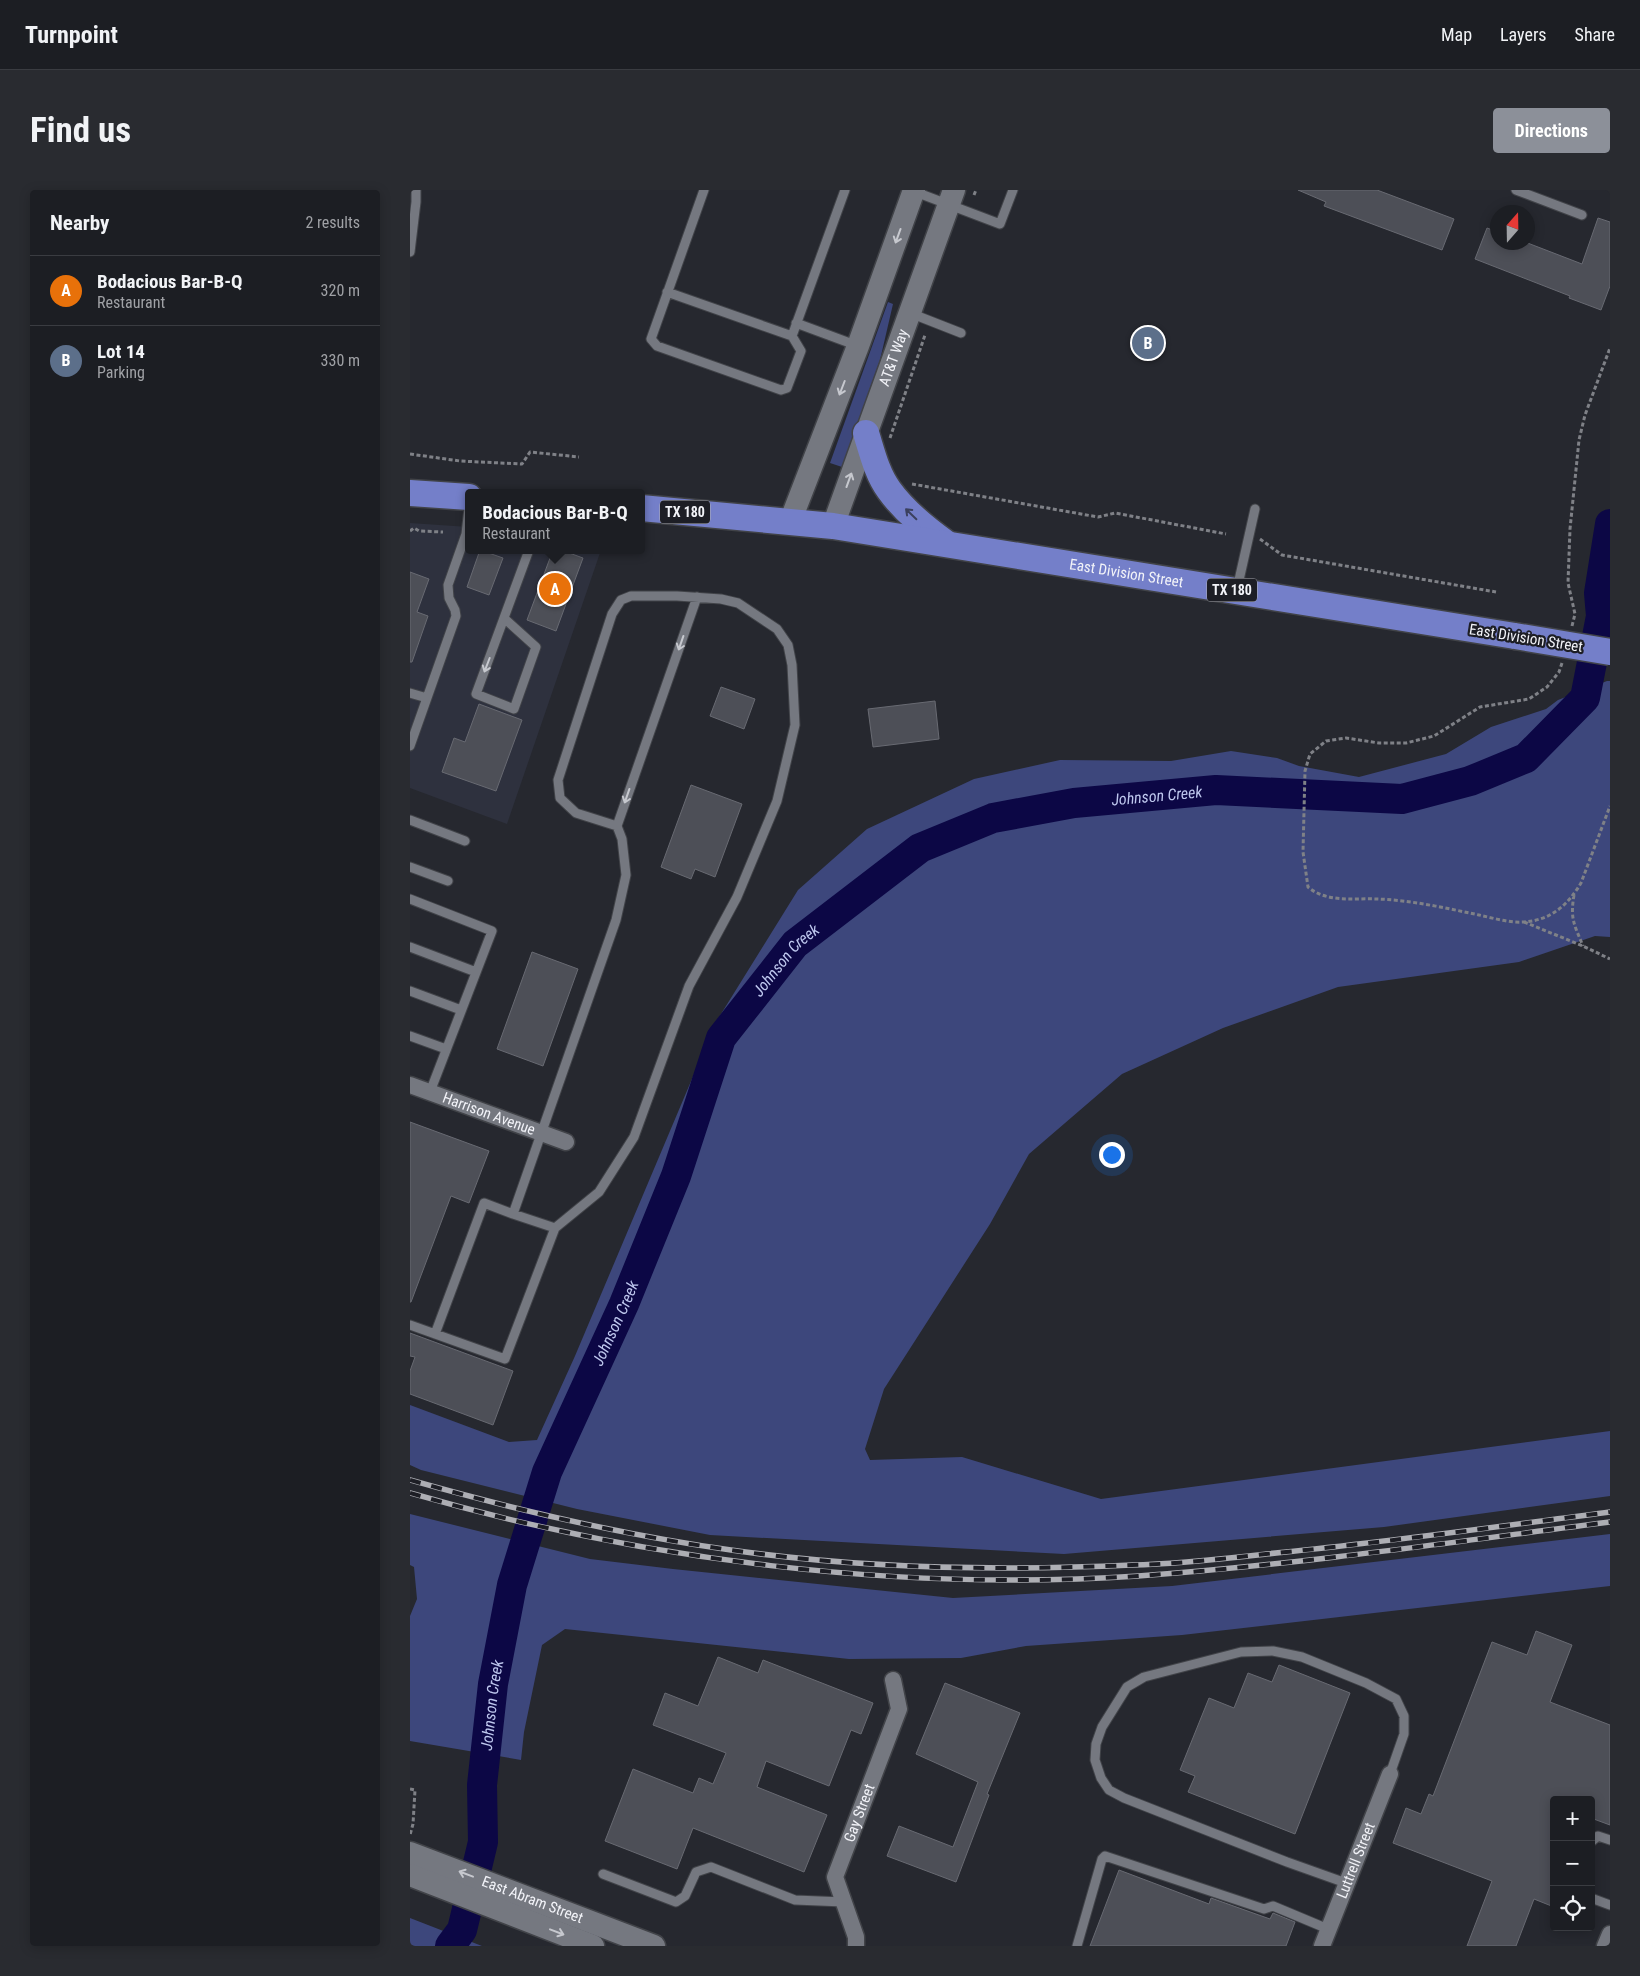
<!DOCTYPE html>
<meta charset="utf-8">
<style>
body{margin:0;font-family:"Roboto Condensed",sans-serif;background:#292b30;color:#f1f3f6}
.controls{position:absolute;right:15px;bottom:15px;display:grid;overflow:hidden;border-radius:5px;box-shadow:0 2px 12px #0003}
.controls button{width:45px;height:45px;display:grid;place-items:center;padding:0;border:0;border-bottom:1px solid #3a3c41;background:#1c1e23;color:#f1f3f6;font:25px sans-serif}
.compass{position:absolute;left:1080px;top:15px;width:45px;height:45px;border-radius:50%;background:#1c1e23;box-shadow:0 2px 12px #0003;rotate:20deg}
.you{position:absolute;left:701px;top:964px;width:18px;height:18px;margin:-12px;border:4px solid #fff;border-radius:50%;background:#1a73e8;box-shadow:0 0 0 8px #1a73e833}
.badge{display:grid;place-items:center;width:32px;height:32px;border-radius:50%;background:#8c9099;color:#fff;font-size:16px;font-weight:700}
.pin{position:absolute;translate:-50% -50%;border:2px solid #fff;box-shadow:0 1px 5px #0006}
.popup{position:absolute;left:55px;top:299px;width:180px;height:65px;box-sizing:border-box;display:grid;place-content:center;border-radius:5px;background:#1c1e23;filter:drop-shadow(0 1px 4px #0005);font-size:16px;white-space:nowrap;color:#a0a2a6}
.popup b{font-size:19px;color:#f1f3f6}
.popup::after{content:'';position:absolute;left:50%;top:100%;margin-left:-10px;border:10px solid transparent;border-top-color:#1c1e23}
.list{margin:0;padding:0;list-style:none}
h2{display:flex;justify-content:space-between;align-items:center;height:65px;margin:0;padding:0 20px;font-size:21px}
h2 small{font-size:16px;font-weight:400;color:#a0a2a6}
.list li{display:grid;grid-template-columns:32px 1fr auto;gap:15px;align-items:center;box-sizing:border-box;height:70px;padding:0 20px;border-top:1px solid #3a3c41}
.list b{display:block;font-size:19px;white-space:nowrap}
.list p{margin:0;font-size:16px;white-space:nowrap;color:#a0a2a6}
.list em{font-size:16px;font-style:normal;color:#a0a2a6}
.icon{flex:none;width:28px;height:28px;fill:none;stroke:currentColor;stroke-width:2;stroke-linecap:round;stroke-linejoin:round}
.map{position:relative;flex:none;width:1200px;height:1756px;overflow:hidden;border-radius:5px}
header{display:flex;align-items:center;gap:30px;box-sizing:border-box;height:70px;padding:0 25px;background:#1c1e23;border-bottom:1px solid #3a3c41}
header strong{font-size:24px}
nav{display:flex;gap:28px;margin-inline-start:auto;font-size:18px}
.intro{display:flex;align-items:center;justify-content:space-between;box-sizing:border-box;height:120px;padding:0 30px}
h1{margin:0;font-size:35px}
.button{padding:12px 22px;border-radius:5px;background:#8c9099;color:#fff;font-size:18px;font-weight:700}
main{display:flex;gap:30px;padding:0 30px}
aside{flex:1;background:#1c1e23;border-radius:5px;box-shadow:0 2px 12px #0003}
.map>svg:first-child{display:block}
</style>
<header>
<strong>Turnpoint</strong>
<nav><a>Map</a><a>Layers</a><a>Share</a></nav>
</header>
<div class="intro"><h1>Find us</h1><a class="button">Directions</a></div>
<main>
<aside>
<h2>Nearby<small>2 results</small></h2>
<ul class="list">
<li><span class="badge" style="background:#e8710a">A</span><div><b>Bodacious Bar-B-Q</b><p>Restaurant</p></div><em>320 m</em></li>
<li><span class="badge" style="background:#5c6f8a">B</span><div><b>Lot 14</b><p>Parking</p></div><em>330 m</em></li>
</ul>
</aside>
<div class="map">
<svg width="1200" height="1756" viewBox="0 0 1200 1756">
<rect width="100%" height="100%" fill="#26282f"/>
<path fill="#2e313e" d="M0 333 59 337V360H191L97 634 0 598Z"/>
<path fill="#3d477c" d="M478 112 483 114 470 170 432 277 420 273Z
M1197 491H1200V747L1185 746 1109 772 928 797 813 838 712 884 619 964 580 1034 474 1199 455 1259 460 1270 552 1267 691 1309 1200 1241V1306L974 1337 654 1364 300 1345 167 1319 11 1280 0 1275V1215L99 1252 127 1250 165 1166 306 832 388 700 457 639 564 589 650 570 761 571 821 561 867 568 889 576 949 587 1036 564 1081 537 1136 519 1148 510Z
M0 1324 180 1369 263 1379 543 1408 762 1396 1200 1344V1396L772 1445 616 1456 551 1468 439 1469 155 1439 132 1455 114 1542 111 1570 0 1551V1426L7 1409 4 1377 0 1375Z
M0 1728 72 1756H0Z"/>
<g fill="none" stroke-linecap="round" stroke-linejoin="round">
<path stroke="#0c0745" stroke-width="30" id="s1" d="M40 1756 52 1740 73 1652 72 1595 83 1494 102 1395 137 1282 214 1114 266 986 311 848 385 754 510 658 583 628 664 613 806 600 992 609 1060 591 1116 568 1175 508 1191 426 1189 403 1200 334"/>
</g>
<path fill="#4d4f57" stroke="#686a72" d="M888 0H967L1044 29 1032 60 914 16 916 12Z
M1188 28 1200 32V96L1191 120 1159 108 1160 106 1065 69 1077 38 1088 42V52H1115L1172 74Z
M70 360 93 368 79 405 57 397Z
M143 360H151L173 368 146 441 117 430Z
M0 382 19 389 7 422 18 426 2 472H0Z
M311 497 345 509 334 539 300 526Z
M525 511 529 549 463 557 458 519Z
M69 514 112 530 86 601 32 582 44 548 55 552Z
M281 595 332 614 305 687 285 679 281 689 251 677Z
M122 762 168 779 133 876 87 859Z
M0 932 79 961 59 1013 41 1006 1 1112H0Z
M0 1143 103 1181 83 1235 0 1204V1181L5 1167 0 1166Z
M1126 1441 1162 1455 1140 1512 1200 1535V1635L1181 1628V1610H1144V1717L1124 1709 1106 1756H1057L1082 1691 983 1653 996 1618 1011 1624 1019 1604 1023 1606 1082 1452 1117 1465Z
M308 1467 348 1483 353 1470 463 1513 451 1544 441 1540 419 1596 356 1571 347 1597 417 1625 394 1682 283 1638 267 1679 195 1651 223 1579 283 1603 289 1588 303 1594 316 1563 243 1535 255 1503 288 1516Z
M869 1475 940 1503 885 1644 778 1602 785 1586 770 1580 799 1508 824 1518 838 1483 862 1492Z
M535 1493 610 1523 577 1604 579 1605 546 1692 477 1666 489 1636 543 1657 568 1592 506 1564Z
M709 1680 799 1714 801 1708 860 1729 863 1723 885 1732 876 1756H680Z"/>
<g fill="none" stroke-linecap="round" stroke-linejoin="round">
<defs>
<path id="service" d="M1106 0 1172 25
M503 1 590 34 603 0
M0 62 6 12V0
M257 102 382 146 391 161 377 198 371 200 247 156 241 149 294 0
M500 123 551 143
M386 133 448 156
M382 146 435 0
M827 399 845 319
M95 429 126 457 104 519 66 504 119 360
M0 503 17 508
M0 556 46 426 45 420 39 408 38 395 56 344 59 318
M0 630 55 651
M207 636 287 407
M0 677 38 691
M0 709 82 741 20 902
M0 757 66 782
M0 801 51 820
M0 846 36 859
M0 1135 95 1169 145 1038 103 1024 206 730 216 685 212 649 207 636 166 623 150 608 148 590 202 424 211 410 221 406H267L311 409 328 413 367 439 378 455 382 475 385 535 367 611 327 707 279 796 224 947 189 1002 145 1038
M25 1144 74 1013 103 1024
M1181 1652 1188 1646 1200 1650
M193 1684 266 1712 275 1706 286 1682 301 1677 385 1710 434 1712
M936 1693 877 1672 714 1608 699 1600 691 1588 685 1570 686 1554 692 1537 717 1497 734 1487 831 1462 863 1461 892 1467 956 1493 986 1509 994 1526V1544L980 1584
M1181 1708 1200 1715
M667 1756 692 1669 695 1666 854 1719 863 1716 918 1739"/>
<g id="minor">
<path id="s2" d="M0 895 156 952"/>
<path id="s3" d="M446 1756V1747L425 1687 489 1519 483 1490"/>
<path id="s4" d="M912 1756 980 1584"/>
<path d="M1195 1756 1200 1744"/>
</g>
<g id="secondary">
<path d="M380 332 448 156 504 0"/>
<path id="s5" d="M423 336 544 0"/>
<path id="s6" d="M0 1663 244 1756"/>
<path d="M0 1685 183 1756"/>
</g>
<g id="primary">
<path d="M456 243C462 262 467 284 479 300 494 321 515 338 536 353"/>
<path d="M0 303 59 307"/>
<path id="s7" d="M231 318 423 336 1105 446"/>
</g>
</defs>
<use href="#service" stroke="#414348" stroke-width="11"/>
<use href="#minor" stroke="#414348" stroke-width="19"/>
<use href="#secondary" stroke="#414348" stroke-width="25"/>
<use href="#primary" stroke="#414348" stroke-width="29"/>
<path stroke="#7f8187" stroke-width="3" stroke-dasharray="4 2.5" stroke-linecap="butt" d="M564 5 566 0
M480 248 515 145
M0 264 50 271 112 274 120 262 169 267
M502 294 688 327 705 323 816 344
M0 341 4 338 9 341 33 342
M850 349 872 365 1086 402
M1162 436 1165 424 1158 393 1160 339 1169 250 1175 225 1200 158
M1152 473 1149 482 1137 497 1119 509 1070 517 1024 546 996 553H969L936 548 916 551 900 564 895 581 893 662 898 697C917 713 943 708 967 709 1000 710 1036 718 1069 725 1083 728 1099 733 1114 732 1141 730 1158 715 1171 693L1200 616
M1164 705C1160 729 1164 734 1173 756
M1114 732 1173 756 1200 769
M0 1599 5 1600 3 1634 0 1645"/>
<use href="#service" stroke="#757880" stroke-width="9"/>
<use href="#minor" stroke="#757880" stroke-width="16"/>
<use href="#secondary" stroke="#757880" stroke-width="22"/>
<use href="#primary" stroke="#747fc9" stroke-width="26"/>
<defs>
<path id="rail" d="M0 1290C106 1320 212 1345 321 1360 453 1379 589 1381 722 1375 767 1374 811 1369 856 1364 971 1353 1085 1337 1200 1322
M0 1303C231 1370 488 1402 728 1386 886 1375 1043 1352 1200 1332"/>
</defs>
<use href="#rail" stroke="#adaeb4" stroke-width="5.5"/>
<use href="#rail" stroke="#1d1e25" stroke-width="4" stroke-dasharray="11" stroke-linecap="butt"/>
<defs>
<path id="primary-bridge" d="M1105 446 1200 462"/>
</defs>
<use href="#primary-bridge" stroke="#414348" stroke-width="29" stroke-linecap="butt"/>
<use href="#primary-bridge" stroke="#747fc9" stroke-width="26"/>
</g>
<defs><path id="oneway-shaft" d="M-6 0H5M1.5-3L5.5 0L1.5 3" fill="none" stroke-width="1.6" stroke-linecap="round" stroke-linejoin="round" transform="scale(1.25)"/></defs>
<g stroke="#c6c8ce">
<use href="#oneway-shaft" transform="translate(488 46) rotate(110)"/>
<use href="#oneway-shaft" transform="translate(432 198) rotate(111)"/>
<use href="#oneway-shaft" transform="translate(439 290) rotate(-70)"/>
<use href="#oneway-shaft" transform="translate(271 453) rotate(109)"/>
<use href="#oneway-shaft" transform="translate(77 475) rotate(111)"/>
<use href="#oneway-shaft" transform="translate(217 606) rotate(109)"/>
<use href="#oneway-shaft" transform="translate(56 1684) rotate(-159)"/>
<use href="#oneway-shaft" transform="translate(147 1742) rotate(21)"/>
</g>
<use stroke="#3b405e" href="#oneway-shaft" transform="translate(501 324) rotate(-136)"/>
<g text-anchor="middle" dominant-baseline="central" stroke-width="4.5" stroke-linejoin="round" paint-order="stroke">
<g fill="#1d1e25" stroke="#b2b3b9" stroke-width="1">
<rect x="250" y="310.5" width="50" height="23" rx="4"/>
<rect x="797" y="388.5" width="50" height="23" rx="4"/>
</g>
<g font-size="14" font-weight="bold" fill="#f2f3f8">
<text x="275" y="322">TX 180</text>
<text x="822" y="400">TX 180</text>
</g>
<g font-size="15" fill="#f2f3f8" stroke="#1d1e25">
<text stroke="none"><textPath href="#s5" startOffset="179">AT&amp;T Way</textPath></text>
<text stroke="none"><textPath href="#s7" startOffset="490">East Division Street</textPath></text>
<text transform="translate(1116 448) rotate(9)">East Division Street</text>
<text stroke="none"><textPath href="#s2" startOffset="84">Harrison Avenue</textPath></text>
<text stroke="none"><textPath href="#s3" startOffset="141">Gay Street</textPath></text>
<text stroke="none"><textPath href="#s4" startOffset="92">Luttrell Street</textPath></text>
<text stroke="none"><textPath href="#s6" startOffset="131">East Abram Street</textPath></text>
</g>
<g font-size="16" font-style="italic" fill="#bec7ee" stroke="#1d1e25">
<text stroke="none"><textPath href="#s1" startOffset="1478">Johnson Creek</textPath></text>
<text stroke="none"><textPath href="#s1" startOffset="1058">Johnson Creek</textPath></text>
<text stroke="none"><textPath href="#s1" startOffset="652">Johnson Creek</textPath></text>
<text stroke="none"><textPath href="#s1" startOffset="248">Johnson Creek</textPath></text>
</g>
</g>
</svg>
<div class="controls">
<button>+</button>
<button>−</button>
<button><svg class="icon" aria-label="locate" viewBox="0 0 24 24"><circle cx="12" cy="12" r="6"/><path d="M12 2v4M12 18v4M2 12h4M18 12h4"/></svg></button>
</div>
<svg class="compass" viewBox="-18 -18 36 36"><path d="M0-13l5 13h-10z" fill="#e53935"/><path d="M0 13l5-13h-10z" fill="#a0a2a6"/></svg>
<div class="you"></div>
<div class="pin badge" style="left:145px;top:399px;background:#e8710a">A</div>
<div class="popup"><b>Bodacious Bar-B-Q</b>Restaurant</div>
<div class="pin badge" style="left:738px;top:153px;background:#5c6f8a">B</div>
</div>
</main>
